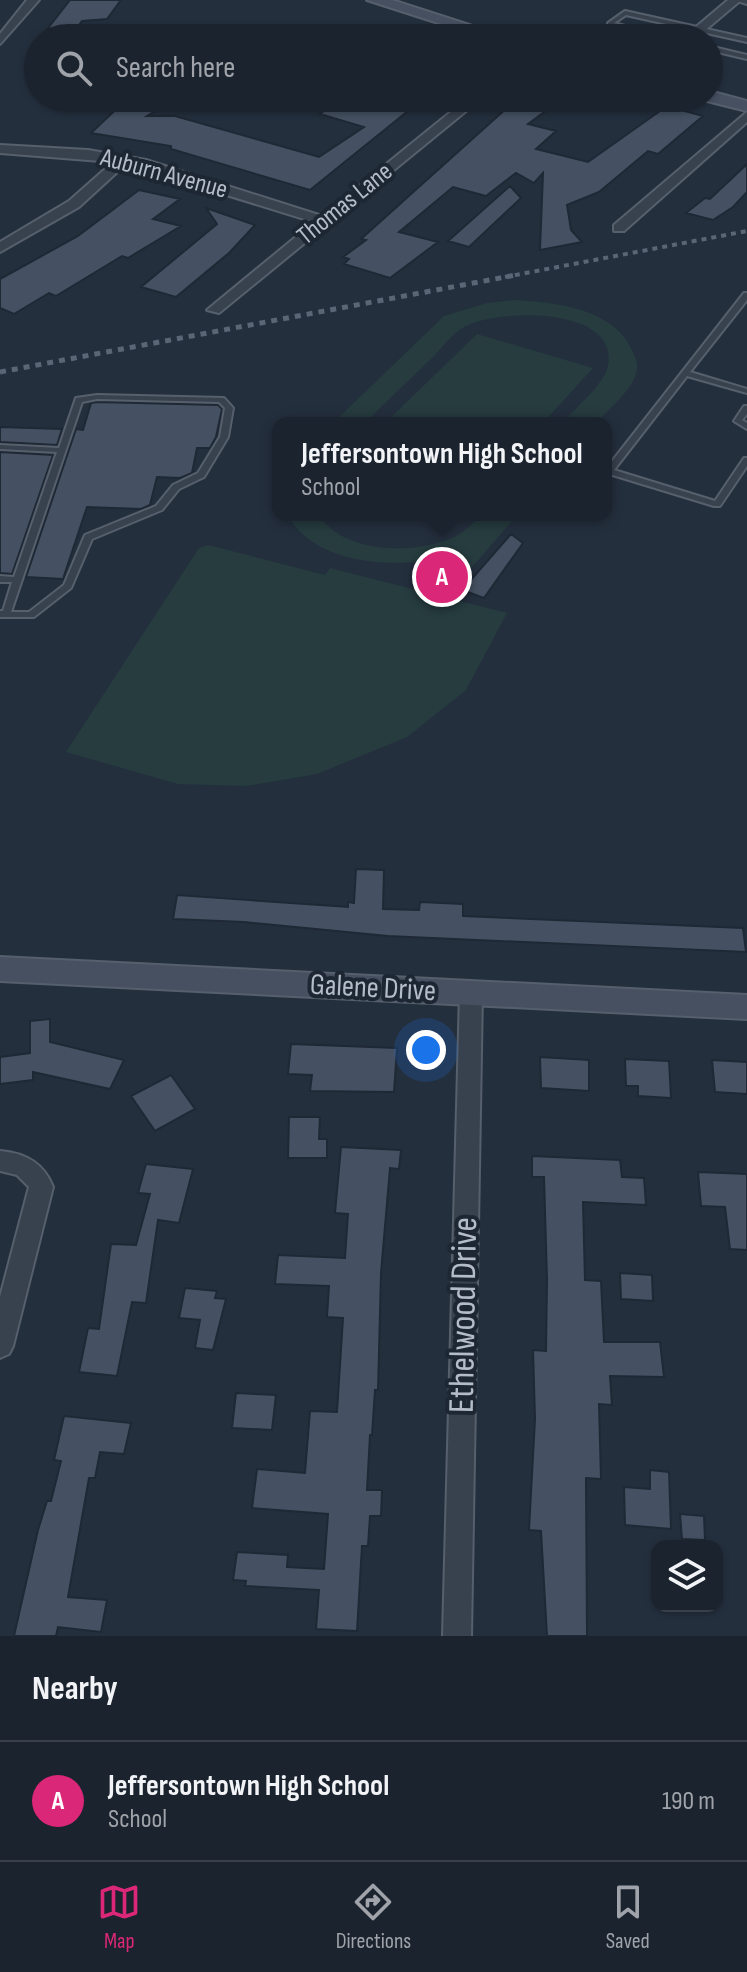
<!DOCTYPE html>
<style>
body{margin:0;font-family:"Sofia Sans Condensed",sans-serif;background:#282f3a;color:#f1f3f6}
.controls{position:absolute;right:24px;bottom:24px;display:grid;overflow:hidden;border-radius:16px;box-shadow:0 2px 6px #0004}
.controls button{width:72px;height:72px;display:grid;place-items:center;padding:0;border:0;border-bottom:2px solid #39404a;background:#1b232e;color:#f1f3f6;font:40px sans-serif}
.you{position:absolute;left:426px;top:1050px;width:28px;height:28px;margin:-20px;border:6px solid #fff;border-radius:50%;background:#1a73e8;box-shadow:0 0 0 12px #1a73e833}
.badge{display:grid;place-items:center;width:52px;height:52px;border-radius:50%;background:#db2777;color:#fff;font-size:26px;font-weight:700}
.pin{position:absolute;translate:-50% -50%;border:4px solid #fff;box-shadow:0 2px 8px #0006}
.popup{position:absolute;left:272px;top:417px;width:340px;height:104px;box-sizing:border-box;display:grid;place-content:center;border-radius:16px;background:#1b232e;filter:drop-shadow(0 2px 6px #0005);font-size:26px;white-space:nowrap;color:#a0a4aa}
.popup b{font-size:30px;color:#f1f3f6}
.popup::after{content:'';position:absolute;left:50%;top:100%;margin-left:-16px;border:16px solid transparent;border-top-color:#1b232e}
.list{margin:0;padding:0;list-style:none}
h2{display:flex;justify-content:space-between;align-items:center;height:104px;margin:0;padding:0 32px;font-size:34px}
h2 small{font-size:26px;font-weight:400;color:#a0a4aa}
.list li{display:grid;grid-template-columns:52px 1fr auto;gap:24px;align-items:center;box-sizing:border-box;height:120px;padding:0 32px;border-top:2px solid #39404a}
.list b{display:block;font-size:30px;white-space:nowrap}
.list p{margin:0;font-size:26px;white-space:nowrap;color:#a0a4aa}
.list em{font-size:26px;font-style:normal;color:#a0a4aa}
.icon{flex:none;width:44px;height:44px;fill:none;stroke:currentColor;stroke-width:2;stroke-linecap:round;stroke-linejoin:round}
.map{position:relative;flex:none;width:747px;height:1636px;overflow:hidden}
.search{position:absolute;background:#1b232e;box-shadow:0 2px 6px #0004;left:24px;right:24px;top:24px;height:88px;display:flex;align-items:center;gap:20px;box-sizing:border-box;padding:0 28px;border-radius:44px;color:#a0a4aa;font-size:30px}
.sheet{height:224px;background:#1b232e}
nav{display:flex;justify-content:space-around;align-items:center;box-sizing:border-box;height:112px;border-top:2px solid #39404a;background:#1b232e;font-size:22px;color:#a0a4aa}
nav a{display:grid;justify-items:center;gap:4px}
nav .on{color:#db2777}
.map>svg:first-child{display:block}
</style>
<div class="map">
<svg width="747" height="1636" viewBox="0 0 747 1636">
<rect width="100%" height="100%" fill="#242f3e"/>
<path fill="#263c3f" d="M516 300C557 303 613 308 632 350 636 359 639 365 636 374 631 391 608 410 596 423H562C575 408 604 385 608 366 619 306 499 309 466 326 454 332 444 345 435 355 412 377 388 400 365 423H333L444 316 487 303Z
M477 334 593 368 543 423H385Z
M287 515H319C344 555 418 555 456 536 466 531 477 517 486 515 495 513 507 515 517 515L455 587 426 581 443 560C391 566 318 567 287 515Z
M208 545 325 575 330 568 507 613 466 690 407 737 317 774 246 786 178 784 66 752 199 548Z"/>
<path fill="#455162" stroke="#1f2835" stroke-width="2" d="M70 0H121L107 19 82 21 70 38 42 36Z
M128 98 170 102 147 116H175L319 157 364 127 320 114 340 98H424L310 190 171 149V146L91 133Z
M518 98 555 104 528 124 556 131 536 149 588 162 667 106 703 116 658 154 648 151 599 192 567 205 571 230 582 242 540 250 543 173 534 183 516 173 486 196 453 187 399 232 438 242 390 278 344 264 349 259 343 257 366 240 361 239Z
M747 164V192L733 207 713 220 686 213 705 198 710 199Z
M510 186 521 198 469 247 448 241Z
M139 190 180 199 153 219 181 226 128 258 122 256 56 296 49 293 14 314 0 308V279L78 236Z
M206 208 255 225 229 253 176 297 141 287 217 224Z
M97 402 218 405 222 409 216 437 210 448H197L192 473 180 478 157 477 150 505 141 509 87 507 63 579 26 577 76 429 83 430 91 403Z
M0 427 62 429 57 445 0 442Z
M0 452 53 455 12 574 0 573Z
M511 534 523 543 484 598 462 590Z
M356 869 384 870 383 909 419 910 420 902 463 904V916L743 928 746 952 388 936 244 922 173 919 177 895 348 907V902L354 903Z
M50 1019V1042L124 1060 110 1089 33 1072V1080L0 1084V1057L30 1053V1021Z
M291 1044 397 1048 394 1092 310 1091 312 1075 288 1074Z
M540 1057 589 1060V1091L541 1088Z
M625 1059 669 1061 671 1098 638 1096V1086H626Z
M712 1060 747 1062V1094L715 1092Z
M171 1075 195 1109 155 1131 131 1096Z
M289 1117H320L319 1139H327V1158H288Z
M341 1147 401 1150 399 1169 390 1168 381 1273 378 1390H375L372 1435H370L367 1490H382L381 1516H370L368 1546H362L357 1631 316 1629 319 1590 245 1586 246 1581 233 1580 237 1552 288 1555 287 1567 324 1569 328 1514 252 1508 257 1469 305 1473 310 1411 337 1412 343 1318 327 1317 329 1286 275 1284 278 1255 345 1258 348 1214 335 1213Z
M532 1156 620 1160 622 1177 644 1178 646 1205 583 1202 585 1280 601 1281 604 1342H660L664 1377 610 1376 612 1405 599 1404 601 1479 586 1478 587 1636H547L541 1531 529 1530 535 1419 533 1350 546 1351 547 1279 544 1177H532Z
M146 1164 193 1169 179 1223 158 1220 146 1303 132 1302 117 1376 79 1372 88 1328 99 1329 111 1244 136 1245 150 1194 138 1193Z
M698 1172 747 1174V1250L730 1249 725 1207 701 1206Z
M620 1273 652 1275 653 1301 621 1299Z
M185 1288 217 1291 215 1298 226 1299 213 1350 195 1348 200 1320 179 1318Z
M236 1393 276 1395 272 1430 232 1428Z
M64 1416 131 1423 124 1454 100 1452 95 1478H89L68 1597 107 1600 101 1632 58 1627 56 1636H14L38 1530 47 1501H51L61 1461 54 1460Z
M650 1470 669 1472 671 1529 625 1525 624 1487 650 1489Z
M680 1514 704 1516 705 1540 682 1539Z"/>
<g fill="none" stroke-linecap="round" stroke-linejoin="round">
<defs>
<path id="lane" d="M736 0H747V4L737 1Z
M625 11 747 38V42L626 15 614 23 669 38H659L608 25V23Z
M709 46 747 55V59L709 50Z
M744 293H747V300L690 372 747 389V393L687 376 614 470 715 501 744 458H747V466L720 506H714L606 473V469Z
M97 395 224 398 233 408 228 437 204 477 179 489 162 510 92 539 71 588 34 617H0V611H3L12 582H0V576L14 577 57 452 0 449V445L59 448 76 398ZM97 399 219 402 225 408 220 437 198 473 173 485 156 506 85 535 64 585 29 612H11L82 402Z
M744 406H747V414L742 420 747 423V429L734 421Z"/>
<path id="street" d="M27 0H39L0 44V34Z
M728 0H741L696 38H683Z
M468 98H482L219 313 207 310 314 222 126 164 79 207 0 252V242L69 201 113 162 0 153V145L88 150 146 160 322 216Z
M747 112V122L624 231H614V225Z
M471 984 479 987 482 993 471 1636H443L460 993 463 987Z
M0 1151C25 1153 44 1163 53 1187L13 1346 9 1354 0 1358V1297L29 1187 17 1175 0 1171Z"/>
<path id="secondary" d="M367 0H392L510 38H485Z
M709 91 747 101V111L703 100 709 98Z
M0 957 747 995V1019L0 981Z"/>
</defs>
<use href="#lane" stroke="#565f6c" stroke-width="4"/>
<use href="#street" stroke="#565f6c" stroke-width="4"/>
<use href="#secondary" stroke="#565f6c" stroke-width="4"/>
<use href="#lane" fill="#38414e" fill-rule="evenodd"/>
<use href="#street" fill="#38414e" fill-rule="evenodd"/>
<use href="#secondary" fill="#465061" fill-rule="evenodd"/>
<path stroke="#5a6575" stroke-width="4" stroke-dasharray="5 5" stroke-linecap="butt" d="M505 277 747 231"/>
<path stroke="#5a6575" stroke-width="5" stroke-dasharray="6 6" stroke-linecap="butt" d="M0 372 516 275"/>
</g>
<g text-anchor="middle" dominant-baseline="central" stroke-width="8" stroke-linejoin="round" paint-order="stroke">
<g font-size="26" fill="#b4bcc9" stroke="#1d2633">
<text transform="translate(164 174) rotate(15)">Auburn Avenue</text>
<text transform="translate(345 204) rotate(-39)">Thomas Lane</text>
</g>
<g font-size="30" fill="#b4bcc9" stroke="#1d2633">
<text transform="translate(373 988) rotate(3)">Galene Drive</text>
</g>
<g font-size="36" fill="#b4bcc9" stroke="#1d2633">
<text transform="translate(464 1315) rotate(-89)">Ethelwood Drive</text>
</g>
</g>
</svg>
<div class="controls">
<button><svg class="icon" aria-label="layers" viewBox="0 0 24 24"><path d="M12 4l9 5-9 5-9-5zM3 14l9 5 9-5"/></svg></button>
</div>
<div class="you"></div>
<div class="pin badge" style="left:442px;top:577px">A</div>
<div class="popup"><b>Jeffersontown High School</b>School</div>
<div class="search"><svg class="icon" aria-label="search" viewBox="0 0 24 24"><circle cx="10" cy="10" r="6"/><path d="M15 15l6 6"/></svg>Search here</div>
</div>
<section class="sheet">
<h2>Nearby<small></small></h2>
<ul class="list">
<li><span class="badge">A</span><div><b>Jeffersontown High School</b><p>School</p></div><em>190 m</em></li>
</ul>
</section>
<nav>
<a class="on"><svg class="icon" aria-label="map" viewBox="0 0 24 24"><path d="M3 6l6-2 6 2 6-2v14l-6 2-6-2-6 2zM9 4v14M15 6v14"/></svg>Map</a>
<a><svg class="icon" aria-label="directions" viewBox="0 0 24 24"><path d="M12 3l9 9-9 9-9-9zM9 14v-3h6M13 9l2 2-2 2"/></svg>Directions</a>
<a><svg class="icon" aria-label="saved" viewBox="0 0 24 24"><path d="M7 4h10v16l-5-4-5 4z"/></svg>Saved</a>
</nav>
